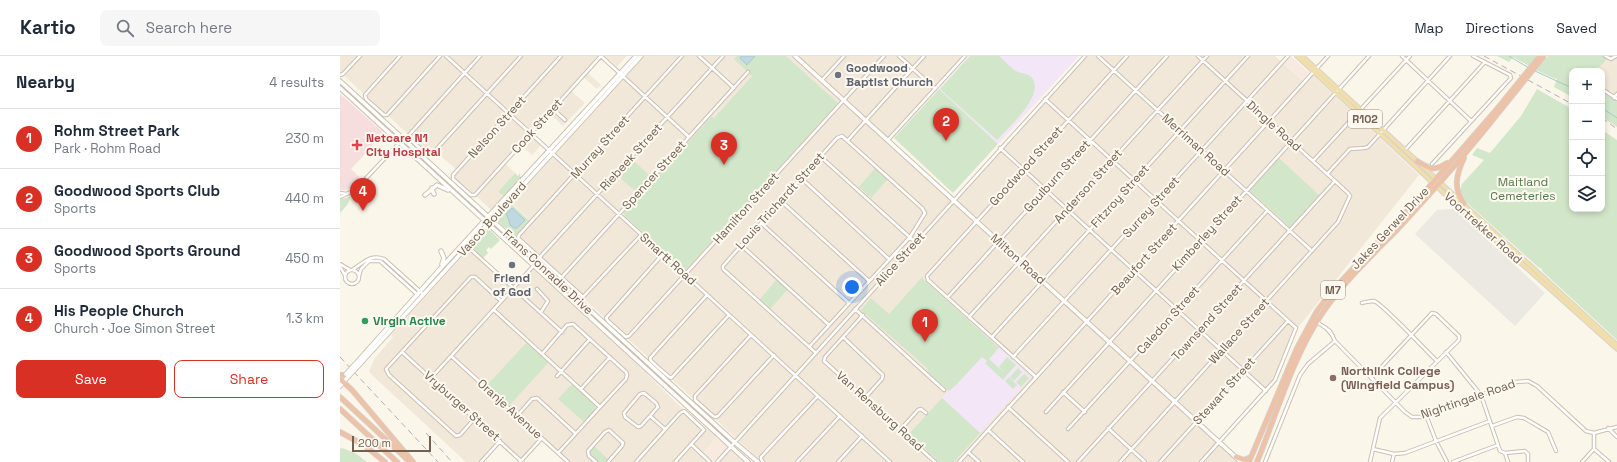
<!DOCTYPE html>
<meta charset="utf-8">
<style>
body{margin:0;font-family:"Space Grotesk",sans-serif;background:#f6f6f7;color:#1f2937}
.controls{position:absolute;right:12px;top:12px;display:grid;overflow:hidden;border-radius:8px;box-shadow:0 2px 6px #0003}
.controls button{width:36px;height:36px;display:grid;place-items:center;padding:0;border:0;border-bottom:1px solid #e0e1e3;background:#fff;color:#1f2937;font:20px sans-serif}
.scale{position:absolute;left:12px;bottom:10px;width:79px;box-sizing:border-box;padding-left:4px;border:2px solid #726050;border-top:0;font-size:11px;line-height:14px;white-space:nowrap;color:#726050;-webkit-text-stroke:3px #fdf9f0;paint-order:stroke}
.you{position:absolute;left:512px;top:231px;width:14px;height:14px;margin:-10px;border:3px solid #fff;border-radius:50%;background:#1a73e8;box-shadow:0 0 0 6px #1a73e833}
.badge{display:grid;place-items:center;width:26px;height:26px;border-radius:50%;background:#d93025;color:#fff;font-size:13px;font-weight:700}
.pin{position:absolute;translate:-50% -33px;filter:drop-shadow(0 1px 2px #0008)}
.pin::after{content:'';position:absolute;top:21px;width:14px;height:12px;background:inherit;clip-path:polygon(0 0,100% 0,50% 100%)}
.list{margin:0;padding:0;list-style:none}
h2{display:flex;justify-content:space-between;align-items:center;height:52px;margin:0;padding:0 16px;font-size:17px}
h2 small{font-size:13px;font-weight:400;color:#747a83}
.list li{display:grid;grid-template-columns:26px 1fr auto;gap:12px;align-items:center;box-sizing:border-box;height:60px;padding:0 16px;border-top:1px solid #e0e1e3}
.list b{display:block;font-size:15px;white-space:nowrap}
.list p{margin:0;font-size:13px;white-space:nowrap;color:#747a83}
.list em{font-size:13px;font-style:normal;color:#747a83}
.actions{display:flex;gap:8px;padding:12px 16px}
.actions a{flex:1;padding:9px 0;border:1px solid #d93025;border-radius:8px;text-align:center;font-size:14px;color:#d93025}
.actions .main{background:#d93025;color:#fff}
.icon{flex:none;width:22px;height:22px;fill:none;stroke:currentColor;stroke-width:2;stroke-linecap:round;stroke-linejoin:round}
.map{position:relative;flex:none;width:1277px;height:406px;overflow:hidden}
header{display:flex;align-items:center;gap:24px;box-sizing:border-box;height:56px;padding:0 20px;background:#fff;border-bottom:1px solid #e0e1e3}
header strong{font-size:19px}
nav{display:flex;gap:22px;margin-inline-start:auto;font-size:14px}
.search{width:280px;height:36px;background:#f6f6f7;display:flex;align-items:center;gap:10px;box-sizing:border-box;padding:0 14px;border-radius:8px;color:#747a83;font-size:15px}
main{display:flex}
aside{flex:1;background:#fff}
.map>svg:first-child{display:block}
</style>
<header>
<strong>Kartio</strong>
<div class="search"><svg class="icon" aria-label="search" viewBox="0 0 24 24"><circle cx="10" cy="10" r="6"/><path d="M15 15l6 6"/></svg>Search here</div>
<nav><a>Map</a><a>Directions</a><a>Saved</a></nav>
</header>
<main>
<aside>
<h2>Nearby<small>4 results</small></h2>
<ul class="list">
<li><span class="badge">1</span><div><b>Rohm Street Park</b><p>Park · Rohm Road</p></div><em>230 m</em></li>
<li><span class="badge">2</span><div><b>Goodwood Sports Club</b><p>Sports</p></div><em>440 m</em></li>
<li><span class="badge">3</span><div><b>Goodwood Sports Ground</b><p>Sports</p></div><em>450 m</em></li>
<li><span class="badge">4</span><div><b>His People Church</b><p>Church · Joe Simon Street</p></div><em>1.3 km</em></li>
</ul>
<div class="actions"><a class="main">Save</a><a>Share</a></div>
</aside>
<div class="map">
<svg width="1277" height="406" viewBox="0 0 1277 406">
<rect width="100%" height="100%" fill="#faf6ea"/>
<path fill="#f1e8d9" d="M0 0H261L247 16 261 29 257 33 243 21 230 34 245 47 223 70 210 58 191 78 202 88 192 99 181 89 165 107 175 117 159 135 164 140 151 154 135 139 132 140 113 122 117 114 95 95 88 100 69 83V79L47 59 46 60 25 43 24 38 3 19H0Z
M265 0H287L277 11Z
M301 0H626L549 84 613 143 744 0H935L964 26 972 18 1079 119 957 273 937 321 926 335 903 315 857 366 899 404 897 406H422L178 182 191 165 169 145Z
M1265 0H1277V43L1262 33V15H1256L1267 3Z
M130 192 174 232 192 212 296 307 364 374 368 373 377 381 362 398 371 406H227L202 383 182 405 160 385 140 406H126L33 320 29 315 35 302 53 281 51 279Z
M389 392 404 406H377Z"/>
<path fill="#f9eadf" d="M951 0 969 17 963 25 944 8Z
M377 381 388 391 376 404 373 405 363 397Z"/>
<path fill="#ece8e2" d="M1114 153 1205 237 1175 270 1075 178 1097 154Z"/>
<path fill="#f2e6f7" d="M629 0H739L658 88 599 33Z
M631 266 691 321 640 377 602 342 609 334 587 315Z"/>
<path fill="#f7dede" d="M0 38 44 77 11 113 20 122 10 132 5 134H0Z"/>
<path fill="#d2e6ca" d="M397 0H446L498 47 345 215 285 160 284 156 371 61 374 62 412 20 394 3Z
M630 0H659C665 5 671 13 678 16 682 18 687 17 690 20 709 36 667 73 657 84L600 33Z
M1157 0H1197L1189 10 1173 1 1169 6Z
M1208 0H1263L1267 3 1256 15H1232V41L1214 31 1217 23 1213 22 1196 14Z
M599 33 658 88 613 137 554 82Z
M1197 33 1232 53V153H1262V74L1277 84V284L1202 215V213L1198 211 1123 143 1120 134 1122 128 1144 104 1132 99 1137 92 1150 97 1181 60Z
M1262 35 1277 45V71L1262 61Z
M939 102 979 139 950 171 909 134Z
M292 103 311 121 296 136 277 119Z
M535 112 548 123 531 142 519 131Z
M175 117 178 120 180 117 181 123 164 140 158 136Z
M10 141 8 148 0 157V143Z
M171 148 190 165 178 179 175 180 158 166V163Z
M147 174H150L160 184 151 193 149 191 146 194 148 197 142 203 130 192Z
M583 220V223L659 292 649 303 667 319 663 324 645 307 647 305 642 301 616 329 609 335 587 315 588 313 521 254 531 242 549 258Z
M437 223 448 233 430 253 420 243Z
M187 286 209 306 169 350 149 332 148 328Z
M667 301 676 309 667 319 659 311Z
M678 312 682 316 674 325 670 321Z
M684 318 689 322 681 331 676 326Z
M669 321 677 329 673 333 665 325Z
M233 327 256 350 255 354 244 366 218 343Z
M602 342 640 377 614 406H599L569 378Z
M254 390 269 404 266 406H259L250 398V395Z
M2 392 15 397 27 406H0V393Z"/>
<path fill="#c0d9e1" stroke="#a8c7d2" d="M401 0H415L407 9 400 2Z
M172 152 185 164 177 172H174L170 169 169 164 166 158Z"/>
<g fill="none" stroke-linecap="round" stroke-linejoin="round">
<path stroke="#a8c7d2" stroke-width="1" d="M1169 0 1189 12
M1195 15 1232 32
M1262 52 1277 62"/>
<defs>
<path id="street" d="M60 0 25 39 26 43 44 59H47L100 0
M106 0 550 406
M140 0 69 79 70 83 87 99 92 98 181 0
M221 0 113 119V123L131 139H135L261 0
M261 0 349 81
M359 0 394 32
M559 0 595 33
M758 0 972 195
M1062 0 1131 65
M1265 0 1271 3 1276 0
M0 19 3 18 20 0
M482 24 504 0
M1262 33 1277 43
M1274 42 1277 38
M705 43 956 272 935 324 861 406
M213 53 225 64
M508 84 584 0
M548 84 625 0
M660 92 926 335
M1065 94 1145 6
M481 101 575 186
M973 105 1070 0
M1092 108 1171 22 1170 19 1133 0
M987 118 1010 93 1024 92 1028 91 1110 0
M461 122 549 203
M0 137 6 138
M0 141 15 134 63 83
M441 145 529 225
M421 167 509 247
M301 179 243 241 178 182 179 179 342 0
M401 189 489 269
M127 190 222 276
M323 198 266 262 268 265 286 281 289 280 544 0
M199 202 383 0
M0 208 10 214
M0 211 5 219
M12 214C24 207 29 198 44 203L83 238
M5 221a7 7 0 1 1 14 0a7 7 0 1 1-14 0Z
M19 220 21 213 29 205H40L78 239
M221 222 408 16
M197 233 208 245 201 256
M367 239 310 302 311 305 328 320 331 322 333 320 389 259
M608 241 827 0
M1022 247C1026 246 1031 245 1034 245 1042 247 1087 296 1097 305
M515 253 604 334
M154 254 260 351 218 397
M523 259 485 301 484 305 595 406
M629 261 867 0
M977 266 990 275 995 285 1065 356 1072 361H1081L1176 326 1188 325 1197 330 1246 375 1254 377 1277 371
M986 272 993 280
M411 279 355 340V344L373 360 375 361 378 360 434 299
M503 281 543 319 542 323 525 342
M652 281 908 0
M469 291 570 181 585 157 582 152 502 80 497 82 383 210V213L476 297
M62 296 181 405
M1106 296 1141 339 1160 395 1165 397 1185 395 1188 398V406
M202 298 227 269 233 268 286 316 287 319 286 323 260 351
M111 300 228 406
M673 301 948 0
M217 320 250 283
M696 321 588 224 587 220 787 0
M91 322 197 206
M241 333 270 301
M723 336 745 356
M304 337 316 347 318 351 301 370 298 371 285 361 284 357 300 338Z
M668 351 728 406
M706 356 1029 0
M1086 359 1096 385 1107 406
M177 360 192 343 197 342 235 377
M310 360 325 373
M135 362 120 379 116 380 49 319 46 313 131 221H135L161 245
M1152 370 1177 361 1184 362 1208 376 1216 395
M768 372 805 406
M1268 372 1277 381
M728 373 927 155
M560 374 578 354 581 353 586 357
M648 374 683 406
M351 388 370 406
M1033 393 1054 398 1065 397 1150 365
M1254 393 1269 406
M628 396 639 406
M1165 397 1168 406
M141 406 160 385
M180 406 202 382
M256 406 249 400 248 395 265 376 269 374 283 387 282 390 268 406
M296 406 340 357 344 355 364 374 335 406
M377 406 745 0
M423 406 421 403V401L478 340
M457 406 500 360
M498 406 522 380
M619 406 988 0
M738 406 995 125
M780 406 998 166 1010 140 1008 137 858 0
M820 406 948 265
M925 406 960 319 968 308 995 285
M1030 406 1040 362 1119 284V280L1096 258 1092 257 1031 322
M1052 406 1054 398
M1113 406 1158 389
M1242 406 1254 393V377"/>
<path id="secondary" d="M455 0 901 406
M0 25 392 384 418 406
M0 32 408 406
M92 132V134L94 138
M85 139 97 129 108 134
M101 195 104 202 102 208
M18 305 100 213 296 0
M20 308 301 0
M0 330 8 321"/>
<path id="primary" d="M957 0 1123 155 1277 293
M962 0 1078 106
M1082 110 1277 289"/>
<path id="highway" d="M1124 102C1116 119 1113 132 1124 148
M1077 105C1090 113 1093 116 1107 107
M0 319H5
M0 323 12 334 73 406
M0 341 69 405
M0 353 57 406
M0 376 24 389 45 406
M896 401 904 404 911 401
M909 406 957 292 977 255 992 235 1089 131 1157 53
M917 406C937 357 952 303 981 259 1002 228 1030 201 1056 175 1092 136 1127 97 1159 56"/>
</defs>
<use href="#street" stroke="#cbbfb1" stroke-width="4.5"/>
<use href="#secondary" stroke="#cdc0af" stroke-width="5.5"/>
<use href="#primary" stroke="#d8d2ce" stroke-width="5.5"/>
<use href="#highway" stroke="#d8d2ce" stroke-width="6"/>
<use href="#street" stroke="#fff" stroke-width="2.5"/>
<use href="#secondary" stroke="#fff" stroke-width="3.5"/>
<use href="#primary" stroke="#f0deab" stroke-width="3.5"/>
<use href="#highway" stroke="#ecc2a9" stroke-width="4.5"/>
<path stroke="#baa9c3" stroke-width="1" stroke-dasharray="6 4" stroke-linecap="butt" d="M1144 0 1232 48
M1262 62 1277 73
M0 301 98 406
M86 377 112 406"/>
<defs>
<path id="secondary-bridge" d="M6 318 18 305
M8 321 20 308"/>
<path id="highway-bridge" d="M1157 53 1200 0
M1159 56 1204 0"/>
</defs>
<use href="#secondary-bridge" stroke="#cdc0af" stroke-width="5.5" stroke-linecap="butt"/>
<use href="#highway-bridge" stroke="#d8d2ce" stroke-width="6" stroke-linecap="butt"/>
<use href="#secondary-bridge" stroke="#fff" stroke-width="3.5"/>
<use href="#highway-bridge" stroke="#ecc2a9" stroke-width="4.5"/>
</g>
<g fill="#6b7280" stroke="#fdf9f0" stroke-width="1.5">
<circle cx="498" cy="19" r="4"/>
<circle cx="172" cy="209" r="4"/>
</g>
<path fill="#e0444e" stroke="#fdf9f0" stroke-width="1.5" d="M15 83h4v4h4v4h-4v4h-4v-4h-4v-4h4z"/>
<circle fill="#2e9e5b" stroke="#fdf9f0" stroke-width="1.5" cx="25" cy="265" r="4"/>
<circle fill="#8d6e63" stroke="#fdf9f0" stroke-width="1.5" cx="993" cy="322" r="4"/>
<g text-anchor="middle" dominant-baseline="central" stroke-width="4" stroke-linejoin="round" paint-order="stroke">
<g fill="#fdf9f0" stroke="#9c8e80" stroke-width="1">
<rect x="1008" y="54" width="34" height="18" rx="3"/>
<rect x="981" y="225" width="24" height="18" rx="3"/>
</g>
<g font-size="11" font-weight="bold" fill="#726050">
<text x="1025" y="63">R102</text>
<text x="993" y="234">M7</text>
</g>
<g font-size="12" font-weight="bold" fill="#5b616d" stroke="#fdf9f0" text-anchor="start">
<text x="506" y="12">Goodwood<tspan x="506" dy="14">Baptist Church</tspan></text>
<text x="172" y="222" text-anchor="middle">Friend<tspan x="172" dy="14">of God</tspan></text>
</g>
<g font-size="12" fill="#726050" stroke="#fdf9f0">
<text transform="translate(197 70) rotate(-48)">Cook Street</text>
<text transform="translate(934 70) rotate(42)">Dingle Road</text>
<text transform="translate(157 71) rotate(-48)">Nelson Street</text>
<text transform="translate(856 89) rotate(42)">Merriman Road</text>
<text transform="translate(260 91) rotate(-48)">Murray Street</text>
<text transform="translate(291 101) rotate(-48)">Riebeek Street</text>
<text transform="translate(686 110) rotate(-48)">Goodwood Street</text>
<text transform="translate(314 119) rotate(-48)">Spencer Street</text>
<text transform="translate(717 120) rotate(-48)">Goulburn Street</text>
<text transform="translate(748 130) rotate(-48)">Anderson Street</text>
<text transform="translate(780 140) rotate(-48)">Fitzroy Street</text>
<text transform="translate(440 145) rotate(-48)">Louis Trichardt Street</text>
<text transform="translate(811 151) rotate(-48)">Surrey Street</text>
<text transform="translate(406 152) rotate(-48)">Hamilton Street</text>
<text transform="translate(152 163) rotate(-48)">Vasco Boulevard</text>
<text transform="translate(1050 172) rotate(-47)">Jakes Gerwel Drive</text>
<text transform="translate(1143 172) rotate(42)">Voortrekker Road</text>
<text transform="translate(867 177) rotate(-48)">Kimberley Street</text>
<text transform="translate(328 203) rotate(42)">Smartt Road</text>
<text transform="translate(560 203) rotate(-48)">Alice Street</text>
<text transform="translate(678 203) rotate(42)">Milton Road</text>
<text transform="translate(804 203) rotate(-48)">Beaufort Street</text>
<text transform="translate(208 216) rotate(43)">Frans Conradie Drive</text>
<text transform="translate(828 264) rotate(-48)">Caledon Street</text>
<text transform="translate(867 266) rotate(-48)">Townsend Street</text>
<text transform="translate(899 275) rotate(-48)">Wallace Street</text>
<text transform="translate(884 335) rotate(-48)">Stewart Street</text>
<text transform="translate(1128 343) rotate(-19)">Nightingale Road</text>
<text transform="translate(122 350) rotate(42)">Vryburger Street</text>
<text transform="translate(170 353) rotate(42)">Oranje Avenue</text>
<text transform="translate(540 355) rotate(42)">Van Rensburg Road</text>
</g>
<g font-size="12" font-weight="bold" fill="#be3a42" stroke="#fdf9f0" text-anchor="start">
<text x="26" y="82">Netcare N1<tspan x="26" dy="14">City Hospital</tspan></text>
</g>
<g font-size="12" fill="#557b4d" stroke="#fdf9f0">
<text x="1183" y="126">Maitland<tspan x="1183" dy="14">Cemeteries</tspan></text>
</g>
<g font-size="12" font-weight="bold" fill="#27864d" stroke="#fdf9f0" text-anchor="start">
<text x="33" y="265">Virgin Active</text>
</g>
<g font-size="12" font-weight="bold" fill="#785e54" stroke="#fdf9f0" text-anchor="start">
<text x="1001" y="315">Northlink College<tspan x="1001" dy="14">(Wingfield Campus)</tspan></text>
</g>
</g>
</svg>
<div class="controls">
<button>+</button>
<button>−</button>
<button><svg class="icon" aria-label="locate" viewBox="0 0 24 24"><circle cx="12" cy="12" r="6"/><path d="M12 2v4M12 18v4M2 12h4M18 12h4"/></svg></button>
<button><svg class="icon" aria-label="layers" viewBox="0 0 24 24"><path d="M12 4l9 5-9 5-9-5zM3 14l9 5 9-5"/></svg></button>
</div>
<div class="scale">200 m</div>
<div class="you"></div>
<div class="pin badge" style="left:585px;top:286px">1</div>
<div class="pin badge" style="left:606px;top:85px">2</div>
<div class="pin badge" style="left:384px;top:109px">3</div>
<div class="pin badge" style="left:23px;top:155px">4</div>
</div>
</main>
